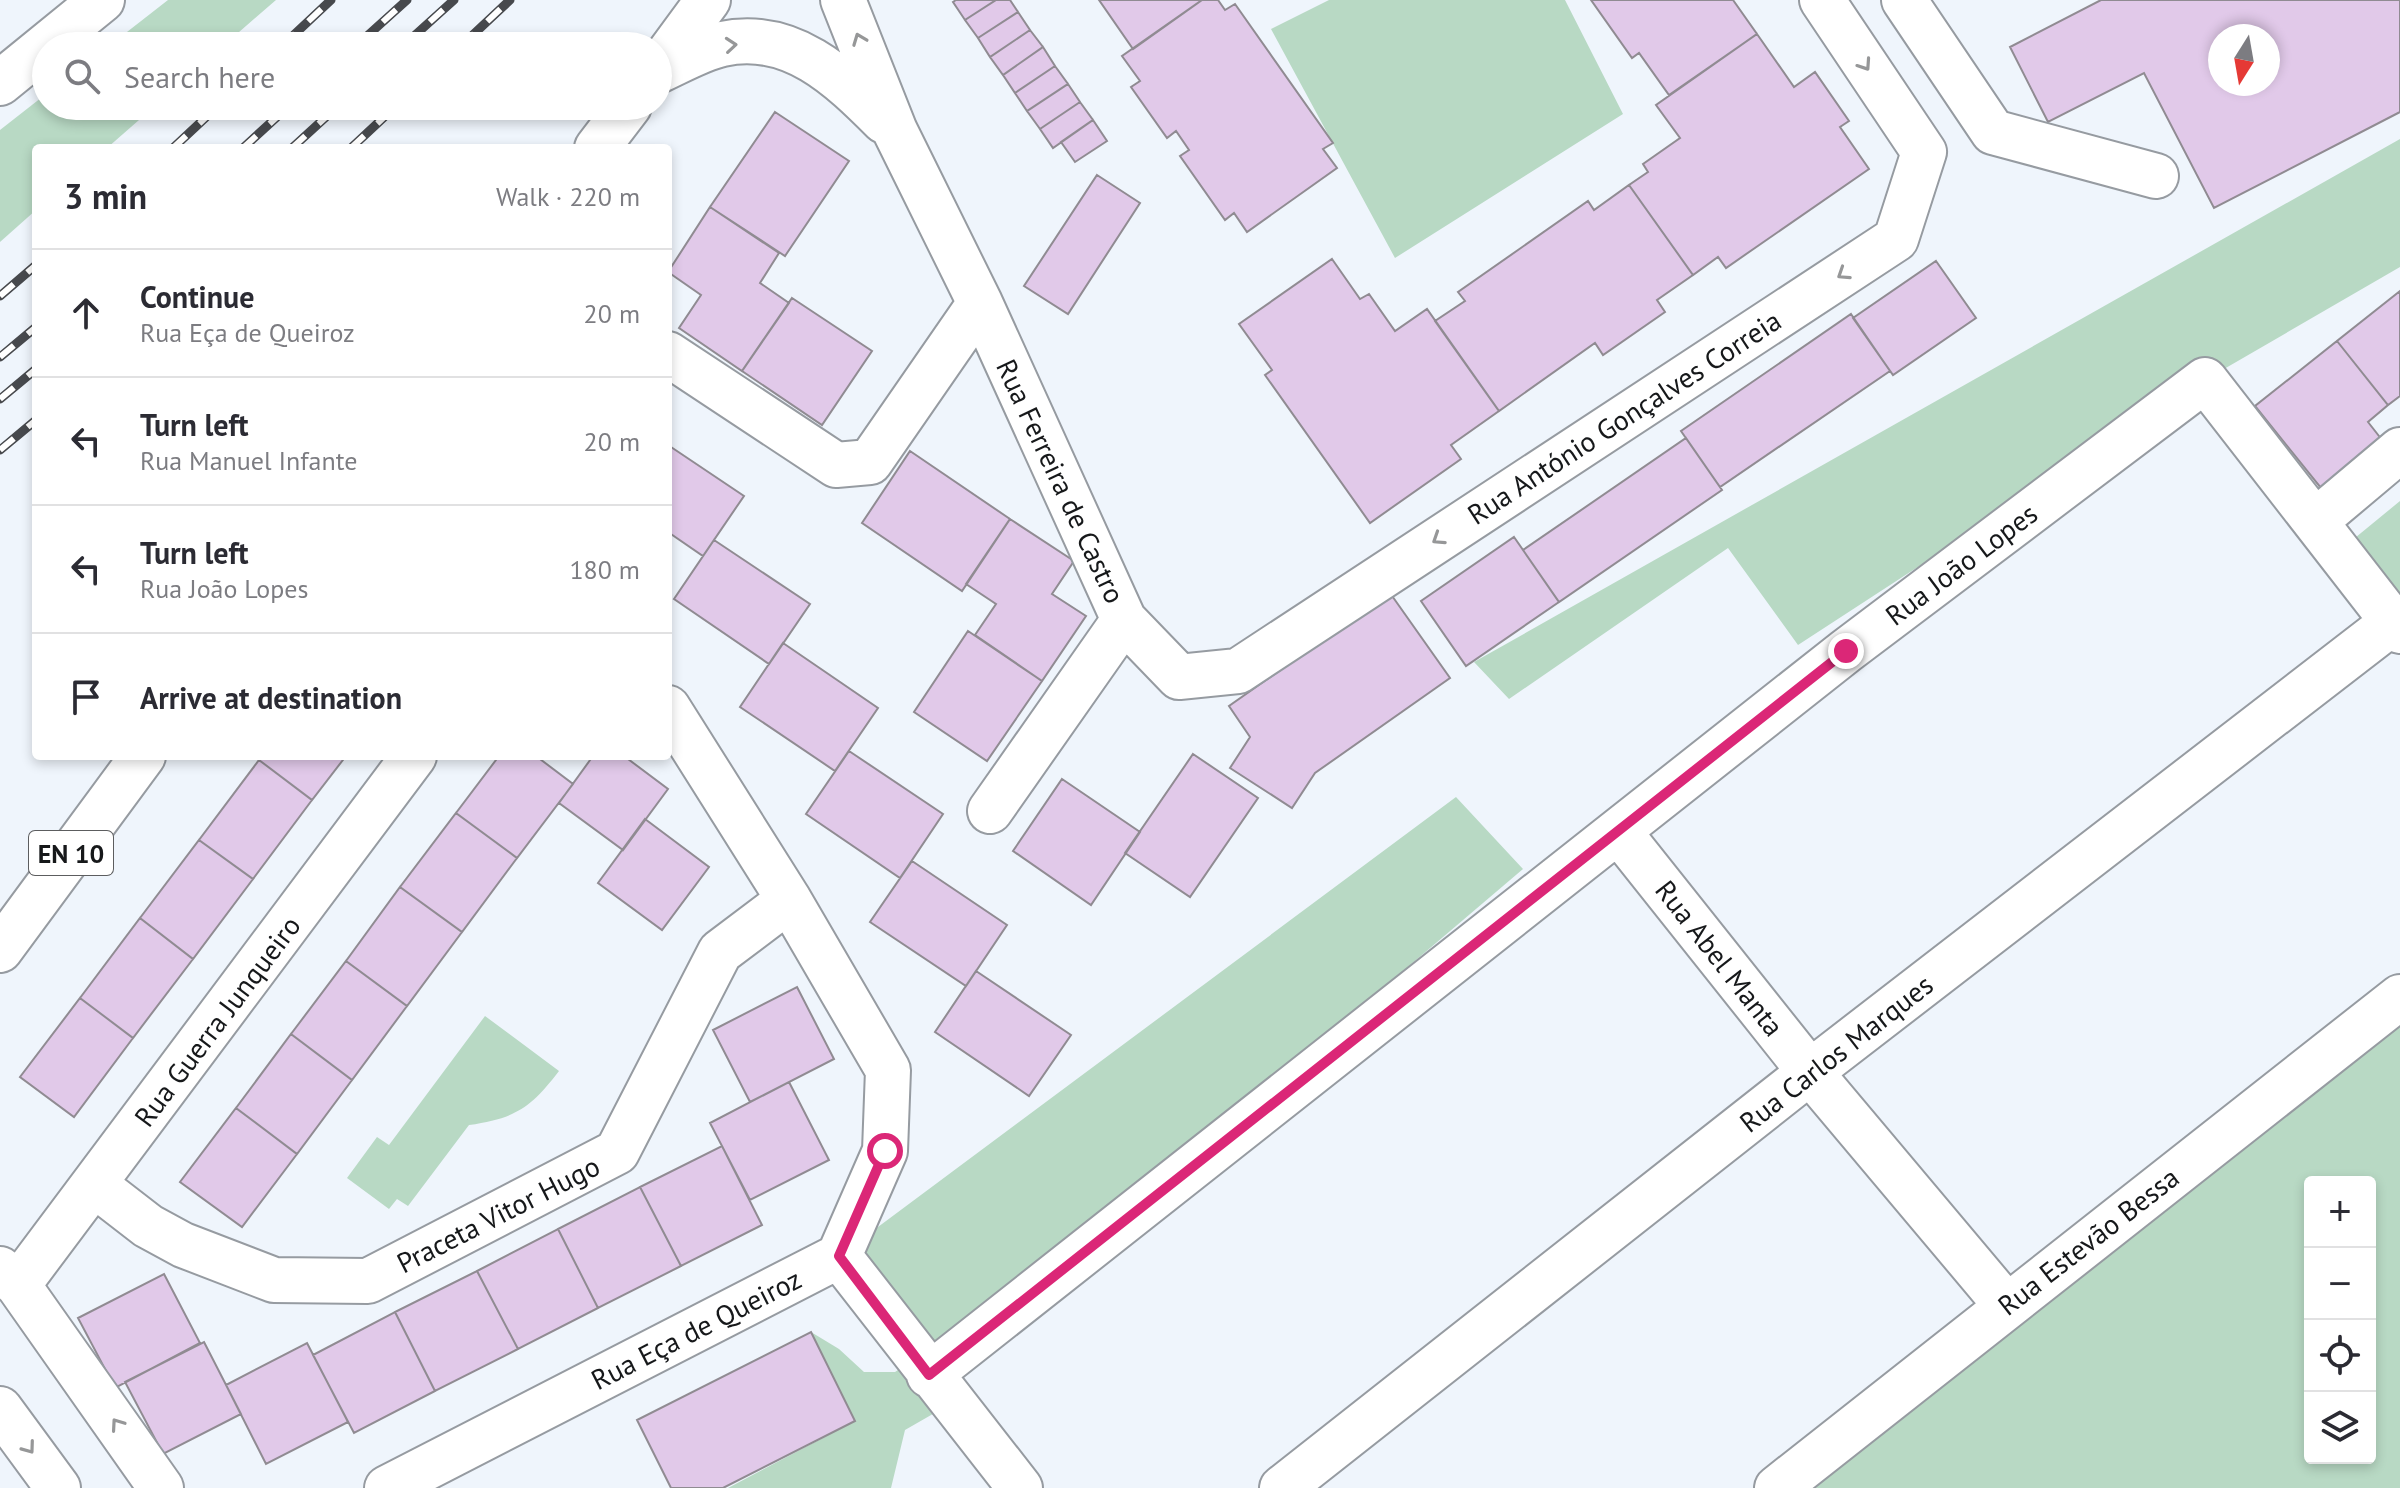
<!DOCTYPE html>
<meta charset="utf-8">
<style>
body{margin:0;font-family:"PT Sans",sans-serif;background:#f2f2f3;color:#2b2b33}
.controls{position:absolute;right:24px;bottom:24px;display:grid;overflow:hidden;border-radius:8px;box-shadow:0 4px 12px #0003}
.controls button{width:72px;height:72px;display:grid;place-items:center;padding:0;border:0;border-bottom:2px solid #e1e1e2;background:#fff;color:#2b2b33;font:40px sans-serif}
.compass{position:absolute;left:2208px;top:24px;width:72px;height:72px;border-radius:50%;background:#fff;box-shadow:0 4px 12px #0003;rotate:191deg}
.stop{position:absolute;width:24px;height:24px;margin:-18px;border:6px solid #db2777;border-radius:50%;background:#fff}
.stop.end{background:#db2777;border-color:#fff;box-shadow:0 2px 8px #0008}
.list{margin:0;padding:0;list-style:none}
h2{display:flex;justify-content:space-between;align-items:center;height:104px;margin:0;padding:0 32px;font-size:34px}
h2 small{font-size:26px;font-weight:400;color:#7c7c81}
.list li{display:grid;grid-template-columns:52px 1fr auto;gap:24px;align-items:center;box-sizing:border-box;height:128px;padding:0 32px;border-top:2px solid #e1e1e2}
.list b{display:block;font-size:30px;white-space:nowrap}
.list p{margin:0;font-size:26px;white-space:nowrap;color:#7c7c81}
.list em{font-size:26px;font-style:normal;color:#7c7c81}
.icon{flex:none;width:44px;height:44px;fill:none;stroke:currentColor;stroke-width:2;stroke-linecap:round;stroke-linejoin:round}
.map{position:relative;flex:none;width:2400px;height:1488px;overflow:hidden}
.search{position:absolute;background:#fff;box-shadow:0 4px 12px #0003;left:32px;top:32px;width:640px;height:88px;display:flex;align-items:center;gap:20px;box-sizing:border-box;padding:0 28px;border-radius:44px;color:#7c7c81;font-size:30px}
.panel{position:absolute;background:#fff;box-shadow:0 4px 12px #0003;left:32px;top:144px;width:640px;height:616px;border-radius:8px}
.map>svg:first-child{display:block}
</style>
<div class="map">
<svg width="2400" height="1488" viewBox="0 0 2400 1488">
<rect width="100%" height="100%" fill="#eff5fc"/>
<path fill="#b8d9c4" fill-rule="evenodd" d="M168 0H276L223 46H109Z
M1329 0H1565L1623 114 1395 258 1271 29Z
M46 94V106H155L107 148H36V210L0 242V130Z
M2400 139V267L2205 380 1798 645 1728 548 1509 699 1474 662Z
M2400 501V603L2350 542Z
M1456 797 1523 869 941 1364 839 1256Z
M2400 997V1488H1771ZM2310 1182H2370V1458H2310Z
M485 1016 559 1071C530 1109 515 1118 469 1125L408 1206 397 1199 389 1209 347 1178 377 1137 389 1145Z
M811 1332 839 1349 864 1372H895L916 1358 952 1403 905 1430 891 1488H728L855 1421Z"/>
<path fill="#e1c9e9" stroke="#908b92" stroke-width="2" fill-rule="evenodd" d="M956 0H996L965 20 953 2Z
M996 0H1010L1018 12 978 38 965 20Z
M1099 0H1202L1133 49Z
M1202 0H1218L1225 10 1235 4 1333 143 1323 149 1337 168 1247 232 1234 213 1225 220 1180 156 1189 150 1176 131 1167 138 1131 87 1140 81 1122 56Z
M1591 0H1733L1757 34 1669 95 1639 53 1632 58Z
M2101 0H2400V112L2214 208 2144 73 2048 122 2010 47ZM2220 36H2268V84H2220Z
M1018 12 1030 30 990 57 978 38Z
M1030 30 1043 47 1003 75 990 57Z
M1757 34 1794 87 1815 72 1849 121 1840 127 1869 169 1726 268 1718 257 1693 275 1629 185 1648 172 1643 164 1680 138 1656 105Z
M1043 47 1055 66 1015 93 1003 75Z
M1055 66 1068 84 1027 111 1015 93Z
M1068 84 1080 102 1040 129 1027 111Z
M1080 102 1093 120 1053 148 1040 129Z
M775 112 849 161 785 256 710 207Z
M1093 120 1107 141 1075 162 1061 142Z
M1097 175 1140 203 1068 314 1024 286Z
M1629 185 1693 275 1657 300 1665 312 1603 355 1595 343 1499 411 1435 321 1465 301 1458 292 1588 201 1594 210Z
M710 207 779 253 760 283 789 303 742 371 679 328 701 295 668 272Z
M1332 259 1360 299 1369 294 1395 331 1427 309 1499 411 1451 445 1461 459 1370 523 1265 375 1272 370 1239 324Z
M1936 261 1976 318 1893 375 1853 318Z
M2400 291V396L2388 405 2337 341Z
M792 298 872 351 822 425 742 371Z
M1851 314 1890 371 1720 487 1681 431Z
M2337 341 2388 405 2368 422 2386 445 2325 493 2255 406Z
M1686 438 1722 490 1559 602 1523 550Z
M668 445 744 496 703 556 668 532Z
M910 451 1010 519 962 591 862 523Z
M1010 519 1074 561 1052 594 1086 616 1042 681 975 635 996 604 966 584Z
M1514 537 1559 602 1466 666 1421 601Z
M714 540 810 604 769 664 674 599Z
M1390 593 1450 678 1315 773 1292 808 1230 768 1250 737 1229 706Z
M968 631 1042 681 987 761 914 712Z
M783 643 878 708 835 771 740 707Z
M849 751 943 814 900 878 806 814Z
M1193 754 1258 798 1190 897 1125 853Z
M262 756H346L312 800 259 760Z
M499 756H536L573 784 517 858 456 813Z
M593 756H624L668 789 623 850 559 803Z
M259 760 312 800 253 879 199 840Z
M1062 779 1140 832 1091 905 1013 851Z
M456 813 517 858 462 932 400 887Z
M645 819 709 867 662 930 598 883Z
M199 840 253 879 193 959 140 918Z
M912 861 1007 925 966 986 870 922Z
M400 887 462 932 407 1006 346 961Z
M140 918 193 959 133 1038 80 998Z
M346 961 407 1006 352 1080 291 1034Z
M976 971 1071 1035 1029 1096 935 1032Z
M797 987 834 1059 750 1102 713 1030Z
M80 998 133 1038 74 1117 20 1077Z
M291 1034 352 1080 297 1154 236 1108Z
M789 1082 829 1160 750 1200 710 1123Z
M236 1108 297 1154 242 1227 180 1182Z
M722 1146 762 1225 681 1266 640 1187Z
M640 1187 681 1266 598 1308 558 1229Z
M558 1229 598 1308 518 1349 477 1271Z
M477 1271 518 1349 435 1391 395 1312Z
M164 1274 200 1343 115 1388 78 1318Z
M395 1312 435 1391 354 1433 313 1355Z
M811 1332 855 1421 723 1488H671L637 1420Z
M204 1342 241 1414 163 1454 125 1382Z
M307 1343 348 1422 266 1464 226 1385Z"/>
<g fill="none" stroke-linecap="round" stroke-linejoin="round">
<defs>
<path id="minor" d="M843 0 895 131 980 303 1124 620 990 811
M1904 0 1993 132 2156 176
M658 71C678 62 700 49 722 44 791 29 840 77 884 121
M0 83 102 0
M668 354 836 465 870 462 980 303
M2317 524 2325 513 2400 450
M1124 620 1179 677 1238 671 1896 239 1924 152 1822 0
M1619 832 1810 1072 2006 1305
M95 1185 148 1226 183 1245 274 1280 368 1281 617 1152 720 952 789 900
M839 1256 1020 1488
M0 1269 18 1285 161 1488
M18 1285 414 756
M929 1375 1846 651 2205 380 2400 631
M0 1409 58 1488
M387 1488 839 1256 885 1151 888 1070 789 900 668 708
M1282 1488 1810 1072 2393 622
M1777 1488 2400 997"/>
<path id="major" d="M658 68 708 0
M597 148 629 106
M0 950 143 756"/>
</defs>
<use href="#minor" stroke="#969ba1" stroke-width="48"/>
<use href="#major" stroke="#969ba1" stroke-width="48"/>
<use href="#minor" stroke="#fff" stroke-width="44"/>
<use href="#major" stroke="#fff" stroke-width="44"/>
<defs>
<path id="rail" d="M282 46 331 0
M356 46 407 0
M403 46 454 0
M461 46 510 0
M173 148 218 106
M243 148 289 106
M292 148 338 106
M351 148 396 106
M0 296 36 265
M0 357 36 327
M0 399 36 369
M0 450 36 420"/>
</defs>
<use href="#rail" stroke="#47494d" stroke-width="9"/>
<use href="#rail" stroke="#fff" stroke-width="6" stroke-dasharray="18" stroke-linecap="butt"/>
</g>
<defs><path id="oneway-chevron" d="M-2-3.5L2.5 0L-2 3.5" fill="none" stroke-width="1.6" stroke-linecap="round" stroke-linejoin="round" transform="scale(2)"/></defs>
<g stroke="#969798">
<use href="#oneway-chevron" transform="translate(859 39) rotate(-111)"/>
<use href="#oneway-chevron" transform="translate(731 45) rotate(-5)"/>
<use href="#oneway-chevron" transform="translate(1865 65) rotate(56)"/>
<use href="#oneway-chevron" transform="translate(1843 274) rotate(147)"/>
<use href="#oneway-chevron" transform="translate(1438 539) rotate(147)"/>
<use href="#oneway-chevron" transform="translate(117 1424) rotate(-125)"/>
<use href="#oneway-chevron" transform="translate(29 1448) rotate(54)"/>
</g>
<g fill="none" stroke-linecap="round" stroke-linejoin="round">
<path stroke="#db2777" stroke-width="10" d="M885 1151 839 1256 929 1375 1846 651"/>
</g>
<g text-anchor="middle" dominant-baseline="central" stroke-width="7" stroke-linejoin="round" paint-order="stroke">
<rect fill="#fff" stroke="#5c5d5f" stroke-width="2" x="29" y="831" width="84" height="44" rx="6"/>
<g font-size="26" font-weight="bold" fill="#16181a">
<text x="71" y="853">EN 10</text>
</g>
<g font-size="28" fill="#16181a" stroke="#fff">
<text transform="translate(1624 417) rotate(-33)">Rua António Gonçalves Correia</text>
<text transform="translate(1061 481) rotate(65)">Rua Ferreira de Castro</text>
<text transform="translate(1961 564) rotate(-37)">Rua João Lopes</text>
<text transform="translate(1720 958) rotate(52)">Rua Abel Manta</text>
<text transform="translate(217 1021) rotate(-53)">Rua Guerra Junqueiro</text>
<text transform="translate(1836 1053) rotate(-38)">Rua Carlos Marques</text>
<text transform="translate(498 1214) rotate(-27)">Praceta Vitor Hugo</text>
<text transform="translate(2088 1241) rotate(-38)">Rua Estevão Bessa</text>
<text transform="translate(696 1329) rotate(-27)">Rua Eça de Queiroz</text>
</g>
</g>
</svg>
<div class="controls">
<button>+</button>
<button>−</button>
<button><svg class="icon" aria-label="locate" viewBox="0 0 24 24"><circle cx="12" cy="12" r="6"/><path d="M12 2v4M12 18v4M2 12h4M18 12h4"/></svg></button>
<button><svg class="icon" aria-label="layers" viewBox="0 0 24 24"><path d="M12 4l9 5-9 5-9-5zM3 14l9 5 9-5"/></svg></button>
</div>
<svg class="compass" viewBox="-18 -18 36 36"><path d="M0-13l5 13h-10z" fill="#e53935"/><path d="M0 13l5-13h-10z" fill="#7c7c81"/></svg>
<div class="stop" style="left:885px;top:1151px"></div>
<div class="stop end" style="left:1846px;top:651px"></div>
<div class="search"><svg class="icon" aria-label="search" viewBox="0 0 24 24"><circle cx="10" cy="10" r="6"/><path d="M15 15l6 6"/></svg>Search here</div>
<section class="panel">
<h2>3 min<small>Walk · 220 m</small></h2>
<ul class="list">
<li><svg class="icon" aria-label="ahead" viewBox="0 0 24 24"><path d="M12 20V5M6 11l6-6 6 6"/></svg><div><b>Continue</b><p>Rua Eça de Queiroz</p></div><em>20 m</em></li>
<li><svg class="icon" aria-label="left" viewBox="0 0 24 24"><path d="M17 20v-9H6M10 6l-5 5 5 5"/></svg><div><b>Turn left</b><p>Rua Manuel Infante</p></div><em>20 m</em></li>
<li><svg class="icon" aria-label="left" viewBox="0 0 24 24"><path d="M17 20v-9H6M10 6l-5 5 5 5"/></svg><div><b>Turn left</b><p>Rua João Lopes</p></div><em>180 m</em></li>
<li><svg class="icon" aria-label="arrive" viewBox="0 0 24 24"><path d="M6 21V4h12l-3 4 3 4H6"/></svg><div><b>Arrive at destination</b></div></li>
</ul>
</section>
</div>
